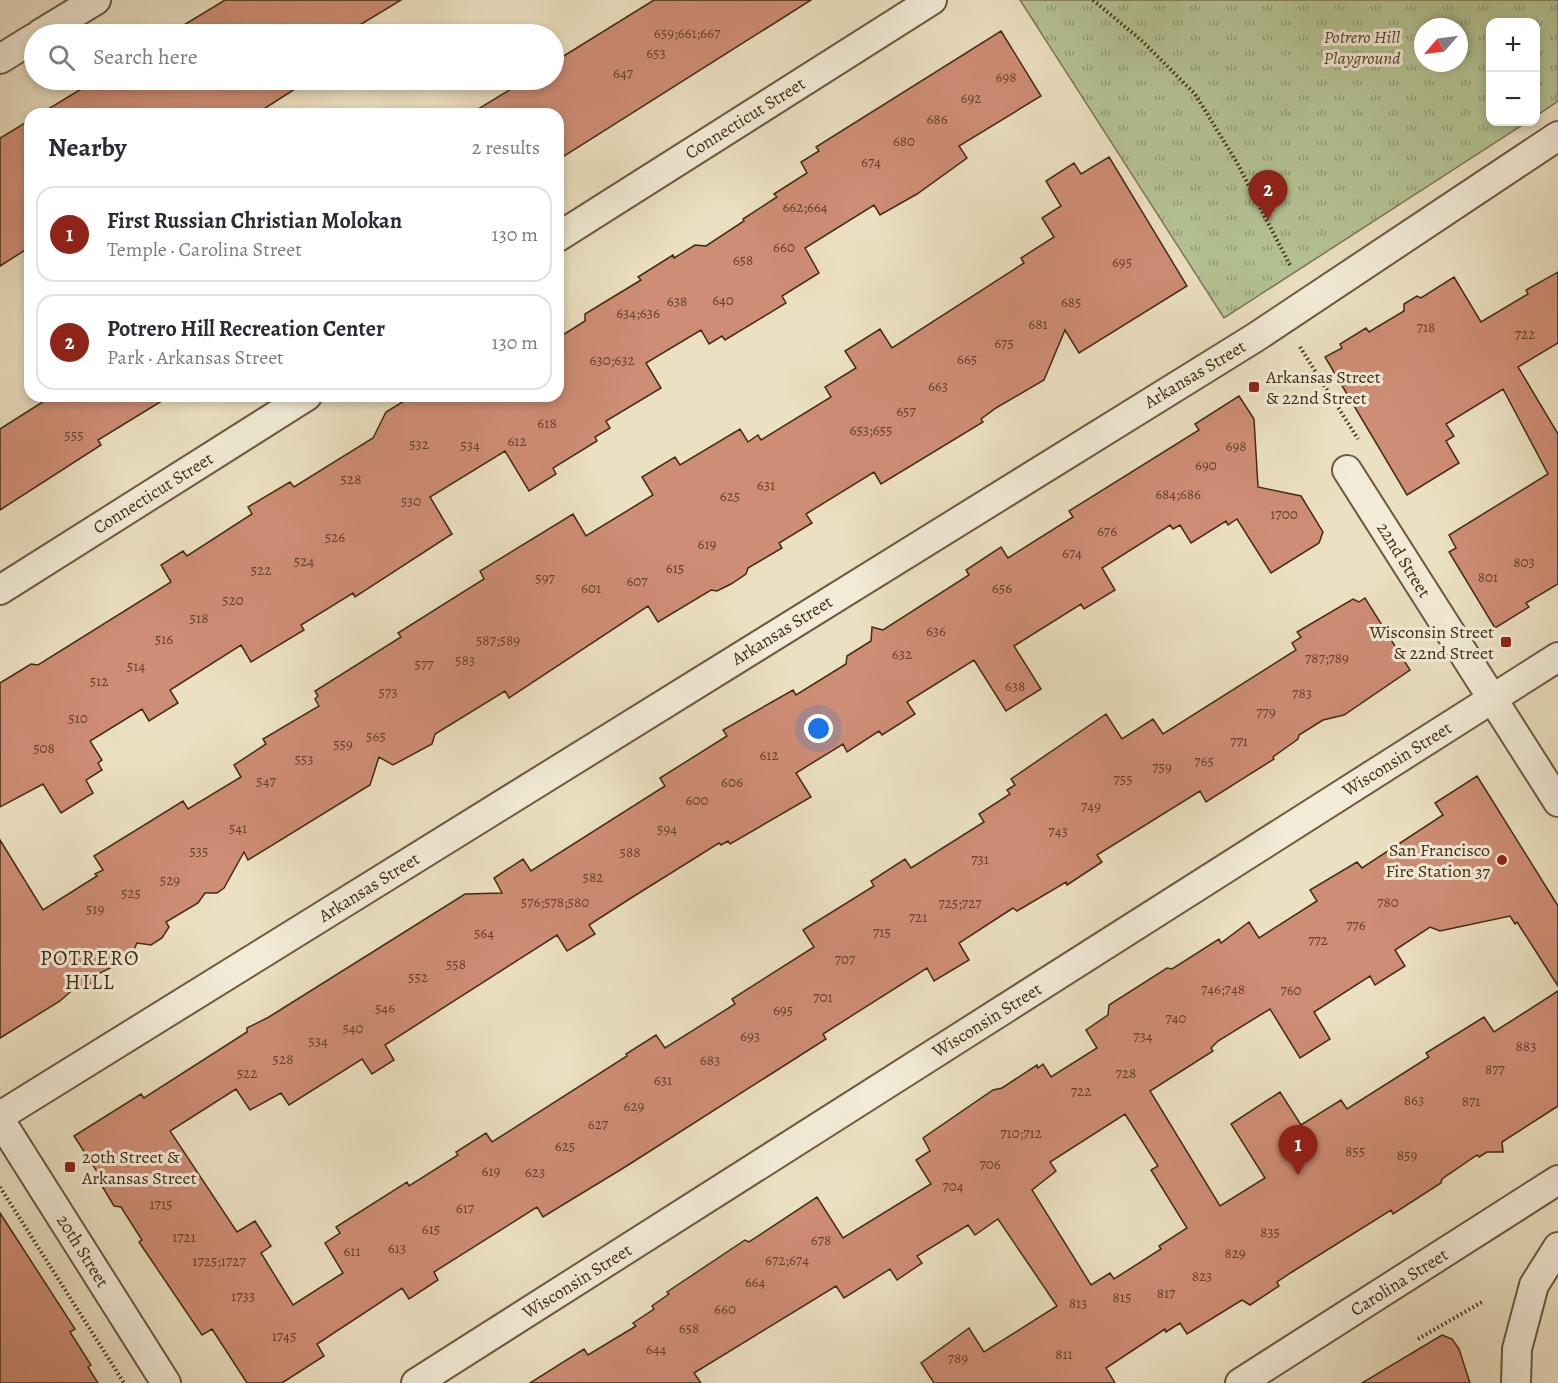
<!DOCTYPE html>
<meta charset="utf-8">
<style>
body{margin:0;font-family:Alegreya,serif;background:#f7f7f7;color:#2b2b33}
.controls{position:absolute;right:18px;top:18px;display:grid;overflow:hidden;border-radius:12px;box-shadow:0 3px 9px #0003}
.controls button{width:54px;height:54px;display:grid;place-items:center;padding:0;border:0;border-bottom:2px solid #e1e1e2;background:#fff;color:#2b2b33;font:30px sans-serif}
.compass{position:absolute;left:1414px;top:18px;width:54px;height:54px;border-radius:50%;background:#fff;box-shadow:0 3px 9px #0003;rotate:242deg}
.you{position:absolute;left:819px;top:729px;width:21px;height:21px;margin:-15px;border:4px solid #fff;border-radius:50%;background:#1a73e8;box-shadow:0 0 0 9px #1a73e833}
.badge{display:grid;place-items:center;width:39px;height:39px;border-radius:50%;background:#8f2418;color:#fff;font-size:20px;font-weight:700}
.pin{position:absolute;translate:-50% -50px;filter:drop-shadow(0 2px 3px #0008)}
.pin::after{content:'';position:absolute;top:32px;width:21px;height:18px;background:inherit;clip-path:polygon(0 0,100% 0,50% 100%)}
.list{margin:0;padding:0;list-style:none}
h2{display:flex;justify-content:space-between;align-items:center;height:78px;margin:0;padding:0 24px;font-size:26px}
h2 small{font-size:20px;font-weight:400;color:#7c7c81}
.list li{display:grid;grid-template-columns:39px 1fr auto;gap:18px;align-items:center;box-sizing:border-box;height:96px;margin:0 12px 12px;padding:0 12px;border:2px solid #e1e1e2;border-radius:18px}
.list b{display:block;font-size:22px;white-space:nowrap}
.list p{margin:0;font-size:20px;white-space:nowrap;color:#7c7c81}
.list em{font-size:20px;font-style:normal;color:#7c7c81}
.icon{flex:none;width:33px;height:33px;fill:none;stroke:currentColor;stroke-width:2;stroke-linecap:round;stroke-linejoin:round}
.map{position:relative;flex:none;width:1558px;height:1383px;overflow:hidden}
.search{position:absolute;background:#fff;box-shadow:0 3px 9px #0003;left:24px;top:24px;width:540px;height:66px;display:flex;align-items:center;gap:15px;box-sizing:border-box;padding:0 21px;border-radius:33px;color:#7c7c81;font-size:22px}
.panel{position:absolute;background:#fff;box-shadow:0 3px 9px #0003;left:24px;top:108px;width:540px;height:294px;border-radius:18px}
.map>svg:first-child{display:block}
</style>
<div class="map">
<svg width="1558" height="1383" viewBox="0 0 1558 1383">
<defs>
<pattern id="grass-tufts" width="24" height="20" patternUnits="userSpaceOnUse" patternTransform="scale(1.5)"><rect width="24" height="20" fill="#b5c394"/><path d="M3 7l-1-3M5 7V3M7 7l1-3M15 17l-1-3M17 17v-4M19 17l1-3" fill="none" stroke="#959f78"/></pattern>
</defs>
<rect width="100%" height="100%" fill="#ebe0c1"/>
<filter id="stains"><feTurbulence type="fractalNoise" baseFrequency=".00333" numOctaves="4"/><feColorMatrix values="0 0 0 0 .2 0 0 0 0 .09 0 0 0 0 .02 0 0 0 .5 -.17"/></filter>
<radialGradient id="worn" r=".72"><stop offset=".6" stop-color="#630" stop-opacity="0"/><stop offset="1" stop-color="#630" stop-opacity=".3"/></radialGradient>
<path fill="url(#grass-tufts)" stroke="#7c7854" stroke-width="1.5" fill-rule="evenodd" d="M1020 0H1558V101L1536 116V22H1490V122H1527L1224 318ZM1423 27H1459V63H1423Z"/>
<path fill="#ce8d75" stroke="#432c13" stroke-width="1.5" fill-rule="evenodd" d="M225 0H401L345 34H169Z
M654 0H811L558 160V114H470L526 80H554V62Z
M1001 31 1041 96 959 146 967 158 917 194 880 215 874 205 805 248 819 273 782 296 786 303 725 340 722 336 709 344 701 330 646 363 661 388 606 421 610 428 595 437 597 441 553 468 556 474 529 491 505 451 430 497 452 534 355 597 353 593 301 625 304 630 251 662 241 645 170 690 178 703 149 721 142 709 90 741 102 760 98 763 102 770 86 780 93 793 61 813 43 784 0 807V683L31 664 38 665 171 582 161 565 183 551 187 556 252 514 248 507 290 482 294 487 373 438 386 412 409 398 558 396V338L585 321V314L641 280 638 277 673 255 674 258 695 245 706 246 744 221 743 219 777 197 774 194 807 173 801 162 819 151 816 147Z
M96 80H309L256 114H40Z
M30 120V247L0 266V138Z
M1109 157 1187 286 1079 353 1065 330 1044 380 996 408 981 419 983 422 881 484 874 472 806 514 812 523 779 543 782 548 748 568 746 574 731 584 717 591 711 590 658 622 648 606 509 698 505 691 435 734 432 744 393 765 379 757 370 785 248 860 244 852 224 888 217 893H205L198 903 166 922 169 927 162 938 151 945 137 943 130 958 100 973 97 979 85 987 77 986 60 1001 0 1038V840L43 910 97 876 95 874 103 870 94 856 183 801 188 809 241 777 234 765 266 744 263 739 319 706 315 699 318 696 315 691 401 637 398 633 484 579 480 571 573 514 586 536 653 495 642 477 675 457 680 465 740 429 748 442 758 435 761 440 831 397 825 387 856 368 845 351 880 329 892 348 1024 263 1021 258 1054 237 1042 218 1061 206 1046 181 1074 163 1081 174Z
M1558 272V343L1518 367 1558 434V584L1526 603 1529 607 1495 628 1449 552 1456 548 1449 535 1548 474 1503 389 1446 424 1454 436 1446 441 1459 463 1407 495 1325 357 1342 348 1340 344 1366 328 1369 332 1404 311V304L1417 296 1421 298 1454 277 1481 322 1528 294 1526 290Z
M52 396H170L98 440 101 445 0 510V429Z
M1239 396 1254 419 1258 487 1301 496 1323 532 1319 543 1271 573 1237 519 1228 525 1226 521 1191 543 1180 525 1173 529 1170 525 1102 568 1115 590 1084 609 1081 604 1014 646 1041 689 1006 711 974 660 907 702 915 714 882 735 879 731 847 752 843 744 796 773 811 797 730 844 728 841 721 845 719 843 631 898 589 925 595 934 567 951 557 935 385 1045 394 1060 372 1074 362 1059 289 1105 281 1093 250 1110 236 1089 170 1131 237 1232 255 1221 271 1246 261 1253 293 1305 343 1273 325 1243 340 1233 336 1227 407 1182 409 1186 458 1155 456 1152 486 1133 492 1142 627 1056 626 1054 656 1035 665 1048 735 1004 732 999 814 947 803 930 874 886 871 881 905 859 911 868 984 822 979 814 1010 794 1007 790 1015 785 1011 779 1106 714 1122 739 1153 719 1163 734 1296 650 1292 643 1301 637 1297 632 1353 599 1359 602 1365 598 1410 670 1344 715 1323 720 1299 735 1298 739 1273 757 1274 759 1206 802 1200 791 1097 855 1102 862 1067 885 1066 882 1017 911 1013 908 959 943 969 960 934 981 927 968 823 1034 826 1039 625 1167 543 1217 537 1207 434 1272 438 1280 409 1299 402 1288 317 1344 324 1356 282 1383H247L212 1329 202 1335 139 1242 142 1240 121 1207 114 1206 99 1181 98 1173 74 1136 141 1094 144 1098 247 1032V1028L269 1017 465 894 502 893 494 878 523 859 531 871 665 786 660 778 727 736 723 730 793 690 796 695 846 664 847 656 871 641 872 627 883 630 969 575 966 570 1001 547 1008 558 1073 517 1069 511 1199 430 1195 424Z
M1477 776 1558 906V986L1517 922 1515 924 1510 916 1440 931 1430 927 1395 950 1405 966 1375 985 1370 976 1314 1012 1330 1039 1300 1058 1270 1009 1218 1041 1211 1048 1213 1051 1150 1091 1220 1206 1265 1178 1231 1124 1280 1092 1301 1125 1341 1100 1347 1109 1429 1057 1426 1053 1484 1017 1494 1032 1558 991V1106L1502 1142 1503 1152H1487L1479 1157 1477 1155 1442 1179 1441 1183 1393 1214 1391 1210 1292 1272 1277 1282 1279 1286 1250 1305 1242 1300 1187 1334 1180 1323 1166 1332 1165 1329 1106 1368 1115 1383H934L921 1363 969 1328 984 1352 1057 1306 998 1219 975 1235 968 1225 917 1256 922 1263 897 1280 890 1269 844 1298 836 1286 694 1373 701 1383H530L584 1349 588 1355 636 1326 633 1323 654 1309 652 1306 669 1294 667 1292 745 1240 749 1242 817 1197 843 1238 931 1184 916 1160 930 1151 923 1138 993 1090 1002 1088 1037 1065 1038 1068 1043 1064 1051 1077 1097 1048 1086 1030 1108 1015 1109 1005 1167 968 1172 969 1219 939 1221 943 1249 922 1259 938 1317 901 1310 890 1357 862 1362 868 1443 815 1435 803ZM1125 1114 1158 1166 1151 1170 1187 1228 1159 1246 1161 1249 1114 1279 1110 1273 1091 1285 1032 1190 1056 1171 1050 1162Z
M0 1213 75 1329 70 1332 91 1365 88 1367 98 1383H0Z
M1442 1335 1452 1339 1459 1349 1470 1383H1362Z"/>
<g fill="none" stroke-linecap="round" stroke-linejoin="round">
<defs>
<path id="street" d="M40 34 96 0
M0 59 34 38
M558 237 932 0
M1347 470 1558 802
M0 590 307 396
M0 1116 1256 337 1558 136
M0 1120 166 1383
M416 1383 1558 657
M1240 1383 1558 1180
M1516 1383 1517 1349 1534 1285 1558 1247"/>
</defs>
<use href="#street" stroke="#6d593e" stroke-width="32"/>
<path stroke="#432c13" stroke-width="4" stroke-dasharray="1.5 3" stroke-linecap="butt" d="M1093 0 1141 40 1195 94 1236 161 1290 265
M1300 347 1358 439
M0 1187 124 1383
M1418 1339 1482 1302"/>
<use href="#street" stroke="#f2ebd7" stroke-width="28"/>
</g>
<g fill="#8f2418" stroke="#f2ebd7" stroke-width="2">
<rect x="1248" y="381" width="12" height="12" rx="3"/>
<rect x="1500" y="636" width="12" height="12" rx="3"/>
<circle cx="1502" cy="860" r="6"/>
<rect x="64" y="1161" width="12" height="12" rx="3"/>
</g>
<g text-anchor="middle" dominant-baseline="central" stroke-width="6" stroke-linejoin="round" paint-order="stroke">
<g font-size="15" fill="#66442c">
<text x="687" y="33">659;661;667</text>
<text x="656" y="53">653</text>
<text x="623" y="73">647</text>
<text x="1006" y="77">698</text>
<text x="971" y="98">692</text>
<text x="937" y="119">686</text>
<text x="904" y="141">680</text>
<text x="871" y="162">674</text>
<text x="805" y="207">662;664</text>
<text x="784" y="247">660</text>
<text x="743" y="260">658</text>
<text x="1122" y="262">695</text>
<text x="723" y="300">640</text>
<text x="677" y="301">638</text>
<text x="1071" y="302">685</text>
<text x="638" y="313">634;636</text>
<text x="1038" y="324">681</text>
<text x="1426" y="327">718</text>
<text x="1525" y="334">722</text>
<text x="1004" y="343">675</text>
<text x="967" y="359">665</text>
<text x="612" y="360">630;632</text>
<text x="938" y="386">663</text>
<text x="906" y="411">657</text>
<text x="547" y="423">618</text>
<text x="871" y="430">653;655</text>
<text x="74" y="435">555</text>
<text x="517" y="441">612</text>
<text x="419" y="444">532</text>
<text x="470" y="445">534</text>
<text x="1236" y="446">698</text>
<text x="1206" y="465">690</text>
<text x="351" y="479">528</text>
<text x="766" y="485">631</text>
<text x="1178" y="494">684;686</text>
<text x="730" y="496">625</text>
<text x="411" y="501">530</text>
<text x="1284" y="514">1700</text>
<text x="1107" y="531">676</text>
<text x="335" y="537">526</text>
<text x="707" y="544">619</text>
<text x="1072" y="553">674</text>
<text x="304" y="561">524</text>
<text x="1524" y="562">803</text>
<text x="675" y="568">615</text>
<text x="261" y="570">522</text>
<text x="1488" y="577">801</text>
<text x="545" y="578">597</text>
<text x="637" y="581">607</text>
<text x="591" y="588">601</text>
<text x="1002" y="588">656</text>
<text x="233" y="600">520</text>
<text x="199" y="618">518</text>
<text x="936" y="631">636</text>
<text x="164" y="639">516</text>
<text x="498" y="640">587;589</text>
<text x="902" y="654">632</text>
<text x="1327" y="658">787;789</text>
<text x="465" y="660">583</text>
<text x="424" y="664">577</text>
<text x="136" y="666">514</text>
<text x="99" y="681">512</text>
<text x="1015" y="686">638</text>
<text x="388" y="692">573</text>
<text x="1302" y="693">783</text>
<text x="1266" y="712">779</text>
<text x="78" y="718">510</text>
<text x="376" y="736">565</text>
<text x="1239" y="741">771</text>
<text x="343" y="744">559</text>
<text x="44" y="748">508</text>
<text x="769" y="755">612</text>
<text x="304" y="759">553</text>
<text x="1204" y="761">765</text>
<text x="1162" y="767">759</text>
<text x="1123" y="779">755</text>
<text x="266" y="781">547</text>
<text x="732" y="782">606</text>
<text x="697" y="800">600</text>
<text x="1091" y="806">749</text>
<text x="238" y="828">541</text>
<text x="667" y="829">594</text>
<text x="1058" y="831">743</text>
<text x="199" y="851">535</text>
<text x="630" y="852">588</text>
<text x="980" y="859">731</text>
<text x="593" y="877">582</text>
<text x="170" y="880">529</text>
<text x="131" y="893">525</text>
<text x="555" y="902">576;578;580</text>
<text x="1388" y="902">780</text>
<text x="960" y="903">725;727</text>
<text x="95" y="909">519</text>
<text x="918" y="917">721</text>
<text x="1356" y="925">776</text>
<text x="882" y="932">715</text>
<text x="484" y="933">564</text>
<text x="1318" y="940">772</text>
<text x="845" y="959">707</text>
<text x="456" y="964">558</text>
<text x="418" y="977">552</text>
<text x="1223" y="989">746;748</text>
<text x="1291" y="990">760</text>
<text x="823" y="997">701</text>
<text x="385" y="1008">546</text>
<text x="783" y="1010">695</text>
<text x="1176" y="1018">740</text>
<text x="353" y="1028">540</text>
<text x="750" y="1036">693</text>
<text x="1143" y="1036">734</text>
<text x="318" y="1041">534</text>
<text x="1526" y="1046">883</text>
<text x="283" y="1059">528</text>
<text x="710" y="1060">683</text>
<text x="1495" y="1069">877</text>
<text x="247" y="1073">522</text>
<text x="1126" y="1073">728</text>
<text x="663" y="1080">631</text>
<text x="1081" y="1091">722</text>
<text x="1414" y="1100">863</text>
<text x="1471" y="1101">871</text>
<text x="634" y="1106">629</text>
<text x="598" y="1124">627</text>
<text x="1021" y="1133">710;712</text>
<text x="565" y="1146">625</text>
<text x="1355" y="1151">855</text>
<text x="1407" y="1155">859</text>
<text x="990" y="1164">706</text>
<text x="491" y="1171">619</text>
<text x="535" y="1172">623</text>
<text x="953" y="1186">704</text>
<text x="161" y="1204">1715</text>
<text x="465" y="1208">617</text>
<text x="431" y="1229">615</text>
<text x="1270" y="1232">835</text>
<text x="184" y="1237">1721</text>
<text x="821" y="1240">678</text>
<text x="397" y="1248">613</text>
<text x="352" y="1251">611</text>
<text x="1235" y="1253">829</text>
<text x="787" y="1260">672;674</text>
<text x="219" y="1261">1725;1727</text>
<text x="1202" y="1276">823</text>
<text x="755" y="1282">664</text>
<text x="1166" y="1293">817</text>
<text x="243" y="1296">1733</text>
<text x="1122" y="1297">815</text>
<text x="1078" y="1303">813</text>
<text x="725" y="1309">660</text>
<text x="689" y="1328">658</text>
<text x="284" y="1336">1745</text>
<text x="656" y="1349">644</text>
<text x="1064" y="1354">811</text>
<text x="958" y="1358">789</text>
</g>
<g font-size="18" font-style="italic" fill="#5a4a2d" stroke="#f2ebd7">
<text x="1362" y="37">Potrero Hill<tspan x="1362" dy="21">Playground</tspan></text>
</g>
<g font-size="18" fill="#432c13" stroke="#f2ebd7">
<text transform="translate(745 118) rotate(-32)">Connecticut Street</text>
<text transform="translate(1195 374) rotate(-31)">Arkansas Street</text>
<text transform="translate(153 493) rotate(-32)">Connecticut Street</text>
<text transform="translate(1404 560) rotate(58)">22nd Street</text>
<text transform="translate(782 630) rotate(-32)">Arkansas Street</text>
<text transform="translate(1397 759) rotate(-32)">Wisconsin Street</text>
<text transform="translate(369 887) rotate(-32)">Arkansas Street</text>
<text transform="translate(987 1020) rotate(-32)">Wisconsin Street</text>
<text transform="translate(83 1251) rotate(58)">20th Street</text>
<text transform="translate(577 1281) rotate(-32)">Wisconsin Street</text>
<text transform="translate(1399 1282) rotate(-32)">Carolina Street</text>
</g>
<g font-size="18" fill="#432c13" stroke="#f2ebd7" text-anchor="start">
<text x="1266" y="377">Arkansas Street<tspan x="1266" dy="21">&amp; 22nd Street</tspan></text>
<text x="1494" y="632" text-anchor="end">Wisconsin Street<tspan x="1494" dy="21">&amp; 22nd Street</tspan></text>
<text x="1490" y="850" text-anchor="end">San Francisco<tspan x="1490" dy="21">Fire Station 37</tspan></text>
<text x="82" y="1157">20th Street &amp;<tspan x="82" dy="21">Arkansas Street</tspan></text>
</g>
<g font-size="21" letter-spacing="1.5" fill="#432c13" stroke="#f2ebd7">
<text x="90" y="958">POTRERO<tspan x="90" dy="24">HILL</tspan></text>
</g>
</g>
<rect width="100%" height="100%" filter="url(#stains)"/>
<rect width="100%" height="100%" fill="url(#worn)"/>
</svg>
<div class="controls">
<button>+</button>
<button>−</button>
</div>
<svg class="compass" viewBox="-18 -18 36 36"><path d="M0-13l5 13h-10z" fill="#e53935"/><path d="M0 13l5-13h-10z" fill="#7c7c81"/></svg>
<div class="you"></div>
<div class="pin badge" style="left:1298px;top:1175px">1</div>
<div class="pin badge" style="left:1268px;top:220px">2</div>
<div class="search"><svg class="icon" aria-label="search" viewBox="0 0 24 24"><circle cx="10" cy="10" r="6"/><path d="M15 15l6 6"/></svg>Search here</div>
<section class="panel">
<h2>Nearby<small>2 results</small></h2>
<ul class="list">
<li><span class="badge">1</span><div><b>First Russian Christian Molokan</b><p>Temple · Carolina Street</p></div><em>130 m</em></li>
<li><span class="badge">2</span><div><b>Potrero Hill Recreation Center</b><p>Park · Arkansas Street</p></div><em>130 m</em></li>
</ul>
</section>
</div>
